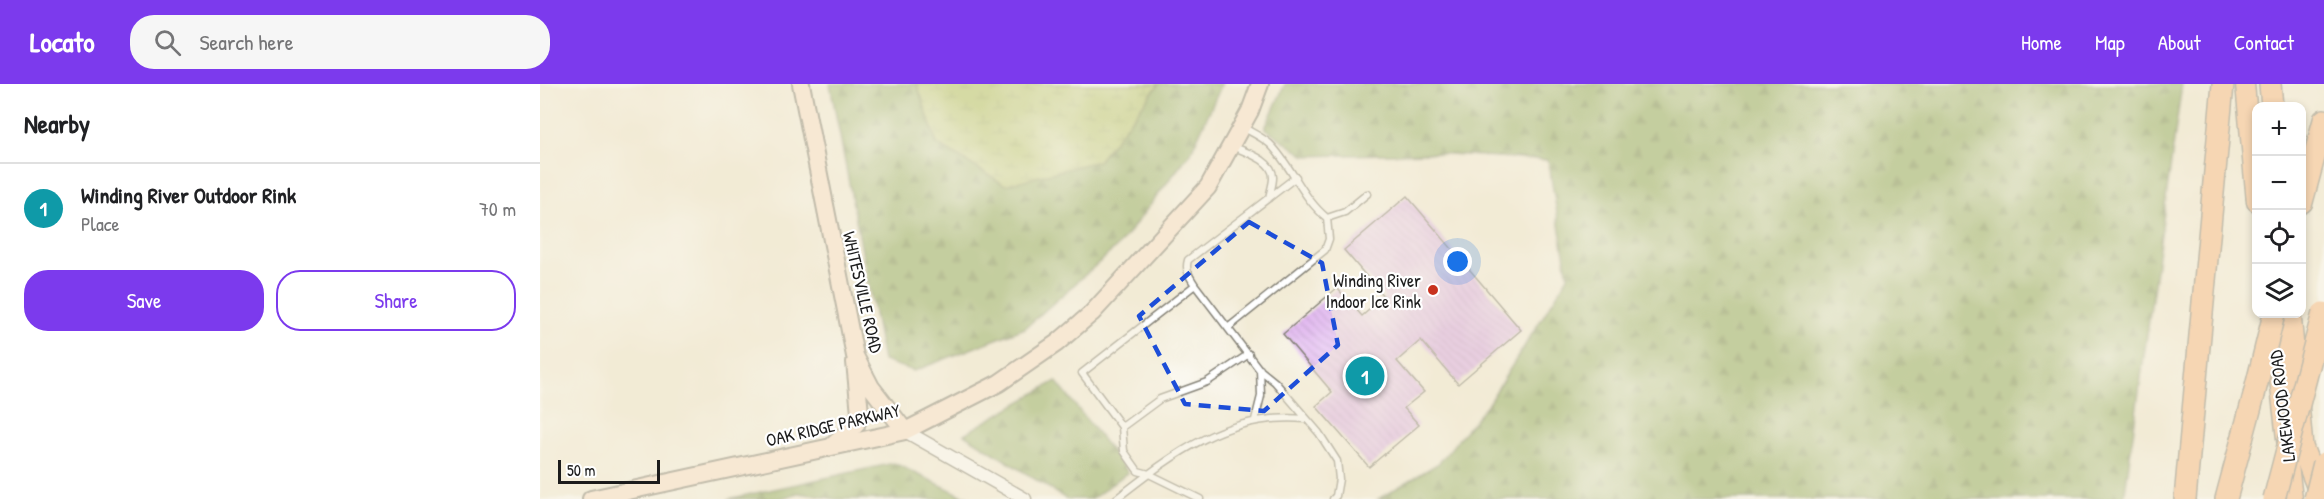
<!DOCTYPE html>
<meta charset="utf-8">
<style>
body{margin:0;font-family:"Patrick Hand",sans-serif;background:#f6f6f6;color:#202124}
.controls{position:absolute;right:18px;top:18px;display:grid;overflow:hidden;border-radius:12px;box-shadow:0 3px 9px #0003}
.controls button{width:54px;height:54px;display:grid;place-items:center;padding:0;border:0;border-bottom:2px solid #e0e0e0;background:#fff;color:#202124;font:30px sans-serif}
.scale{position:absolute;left:18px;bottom:15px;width:102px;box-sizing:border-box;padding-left:6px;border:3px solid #1c1c1c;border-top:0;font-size:16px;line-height:21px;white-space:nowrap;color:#1c1c1c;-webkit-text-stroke:4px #fff;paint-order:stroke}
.you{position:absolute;left:918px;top:178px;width:21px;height:21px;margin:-15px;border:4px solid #fff;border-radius:50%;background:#1a73e8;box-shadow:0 0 0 9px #1a73e833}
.badge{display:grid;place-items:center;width:39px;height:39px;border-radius:50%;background:#7c3aed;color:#fff;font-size:20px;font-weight:700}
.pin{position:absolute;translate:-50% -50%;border:3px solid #fff;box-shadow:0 2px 6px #0006}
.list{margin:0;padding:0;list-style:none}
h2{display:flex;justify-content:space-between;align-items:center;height:78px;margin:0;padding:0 24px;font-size:26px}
h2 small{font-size:20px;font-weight:400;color:#757577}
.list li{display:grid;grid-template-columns:39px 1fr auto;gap:18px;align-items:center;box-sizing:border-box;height:90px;padding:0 24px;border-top:2px solid #e0e0e0}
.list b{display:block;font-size:22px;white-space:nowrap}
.list p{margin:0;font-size:20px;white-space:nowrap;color:#757577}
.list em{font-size:20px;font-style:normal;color:#757577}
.actions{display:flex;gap:12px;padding:18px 24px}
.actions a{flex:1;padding:14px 0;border:2px solid #7c3aed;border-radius:24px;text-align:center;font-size:21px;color:#7c3aed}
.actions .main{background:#7c3aed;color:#fff}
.icon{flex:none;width:33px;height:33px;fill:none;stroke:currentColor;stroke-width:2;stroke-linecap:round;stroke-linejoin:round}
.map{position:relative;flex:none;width:1784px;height:415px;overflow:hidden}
header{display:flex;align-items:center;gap:36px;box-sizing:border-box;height:84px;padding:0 30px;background:#7c3aed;color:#fff}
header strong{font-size:28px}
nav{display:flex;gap:33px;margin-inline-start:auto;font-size:21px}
.search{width:420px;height:54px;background:#f6f6f6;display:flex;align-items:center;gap:15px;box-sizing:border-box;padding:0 21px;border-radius:24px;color:#757577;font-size:22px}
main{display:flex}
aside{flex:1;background:#fff}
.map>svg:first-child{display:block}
</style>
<header>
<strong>Locato</strong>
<div class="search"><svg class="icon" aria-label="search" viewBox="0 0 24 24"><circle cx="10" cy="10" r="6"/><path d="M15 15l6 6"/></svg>Search here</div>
<nav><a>Home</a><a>Map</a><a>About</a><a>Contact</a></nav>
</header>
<main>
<aside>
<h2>Nearby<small></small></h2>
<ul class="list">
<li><span class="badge" style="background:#0f9aa8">1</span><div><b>Winding River Outdoor Rink</b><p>Place</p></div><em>70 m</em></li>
</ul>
<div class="actions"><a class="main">Save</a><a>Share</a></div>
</aside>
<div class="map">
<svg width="1784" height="415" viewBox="0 0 1784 415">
<defs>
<pattern id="forest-firs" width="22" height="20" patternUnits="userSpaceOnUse" patternTransform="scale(1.5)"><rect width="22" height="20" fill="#8daa5d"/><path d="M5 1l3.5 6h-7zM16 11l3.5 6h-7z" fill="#728a4c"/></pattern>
<pattern id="wetland-marsh" width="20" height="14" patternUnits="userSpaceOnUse" patternTransform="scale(1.5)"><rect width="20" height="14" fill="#b2c569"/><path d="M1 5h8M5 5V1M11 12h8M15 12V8" fill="none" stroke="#98a95a"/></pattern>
<pattern id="building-back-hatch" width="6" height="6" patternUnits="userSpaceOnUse" patternTransform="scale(1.5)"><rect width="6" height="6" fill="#dcabec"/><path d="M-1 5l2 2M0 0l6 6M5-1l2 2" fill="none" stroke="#bc93ca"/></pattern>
</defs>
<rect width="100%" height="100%" fill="#fff"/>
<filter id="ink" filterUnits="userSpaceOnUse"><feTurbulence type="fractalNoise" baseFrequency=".0167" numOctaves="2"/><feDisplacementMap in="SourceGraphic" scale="12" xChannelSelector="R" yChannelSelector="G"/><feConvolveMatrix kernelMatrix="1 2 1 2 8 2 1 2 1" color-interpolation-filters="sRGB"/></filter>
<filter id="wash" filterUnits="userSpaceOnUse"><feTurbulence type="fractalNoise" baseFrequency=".008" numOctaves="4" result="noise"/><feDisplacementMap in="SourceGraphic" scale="24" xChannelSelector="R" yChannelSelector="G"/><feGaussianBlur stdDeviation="1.35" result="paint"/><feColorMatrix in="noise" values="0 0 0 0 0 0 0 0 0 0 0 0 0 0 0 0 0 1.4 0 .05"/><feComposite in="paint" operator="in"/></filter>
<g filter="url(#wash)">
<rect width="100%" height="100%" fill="#f2ebd6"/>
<path fill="url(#forest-firs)" stroke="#54633c" stroke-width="1.5" d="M290 0H377L397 60 558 77 619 0H682L651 68 580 160 485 244 374 287 343 277Z
M745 0H1642L1584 415H838L899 379 949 318 1028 193 1008 76 891 69 765 72 725 44Z
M516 297 588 388 552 415H526L424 350Z
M354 379 430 415H296L259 409 239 415H188Z"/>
<path fill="url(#wetland-marsh)" stroke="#677042" stroke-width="1.5" d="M377 0H619L558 77 465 101 397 60Z"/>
<g id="blocks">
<path fill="url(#building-back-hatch)" d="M867 112 981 246 918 300 881 256 857 277 884 308 864 324 879 341 829 383 776 322 792 308 743 250 797 204 822 232 844 213 804 166Z"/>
</g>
</g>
<g filter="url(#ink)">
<use href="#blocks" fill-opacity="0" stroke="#878479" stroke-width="1.5"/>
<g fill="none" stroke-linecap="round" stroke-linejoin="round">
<defs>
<path id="lane" d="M692 62C705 68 734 76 733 94 733 100 730 108 729 114
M756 93 648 176C645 186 649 192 655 201L719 285 735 298 779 349 797 377 799 395 796 412 793 415
M787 134 805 128 827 110
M655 201 542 289 582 343 584 367 598 387 609 390 660 415
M689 243 785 166 789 155 787 134C762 114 752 82 730 60 722 53 711 48 702 43
M715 336 721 312 720 285
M582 343 620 315 667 298 709 270
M576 415C634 370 687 328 765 335"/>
<path id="street" d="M365 347 485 415"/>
<path id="secondary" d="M261 0 315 272 331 303 365 347
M293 361 316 341 320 329 315 278
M51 415 365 347 459 299 517 259 552 229 668 103 710 27 720 0"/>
<path id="primary" d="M1705 0 1716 118
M1733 243 1753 415"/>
<path id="highway" d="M1730 0 1732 22
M1762 118 1784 36
M1750 230 1762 363 1781 412
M1645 415 1683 0
M1686 415 1714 311"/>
</defs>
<use href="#lane" stroke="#878479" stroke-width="9"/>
<use href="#street" stroke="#878479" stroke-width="15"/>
<use href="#secondary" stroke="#878479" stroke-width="20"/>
<use href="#primary" stroke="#878479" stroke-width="21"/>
<use href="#highway" stroke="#878479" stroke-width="24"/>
<use href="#lane" stroke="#fff" stroke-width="6"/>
<use href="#street" stroke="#fff" stroke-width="12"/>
<use href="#secondary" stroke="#fde4d1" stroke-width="16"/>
<use href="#primary" stroke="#fabc8b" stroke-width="18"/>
<use href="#highway" stroke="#fabc8b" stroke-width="21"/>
<defs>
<path id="highway-bridge" d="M1714 311 1734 230
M1734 415 1783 229
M1775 415 1784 379"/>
</defs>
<use href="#highway-bridge" stroke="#878479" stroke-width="24" stroke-linecap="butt"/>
<use href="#highway-bridge" stroke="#fabc8b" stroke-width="21"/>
</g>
</g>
<path d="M0 0H1784V415H0ZM709 138 782 179 798 261 724 327 645 320 599 232Z" fill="#f2ebd6" fill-opacity=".55" fill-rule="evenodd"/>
<path fill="none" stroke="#1d4ed8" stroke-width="4.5" stroke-dasharray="12 8" stroke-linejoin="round" d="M709 138 782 179 798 261 724 327 645 320 599 232Z"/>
<circle fill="#c8321e" stroke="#fff" stroke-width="2" cx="893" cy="206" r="6"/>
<g text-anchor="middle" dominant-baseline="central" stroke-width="4.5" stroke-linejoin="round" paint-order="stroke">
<g font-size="18" fill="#1c1c1c" stroke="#fff" text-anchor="end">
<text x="881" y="196">Winding River<tspan x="881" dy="21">Indoor Ice Rink</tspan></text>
</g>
<g font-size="18" fill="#1c1c1c" stroke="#fff">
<text transform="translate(323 208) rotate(77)">WHITESVILLE ROAD</text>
<text transform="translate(1742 322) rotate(-97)">LAKEWOOD ROAD</text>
<text transform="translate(293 341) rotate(-13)">OAK RIDGE PARKWAY</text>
</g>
</g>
</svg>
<div class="controls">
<button>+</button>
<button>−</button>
<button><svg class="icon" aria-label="locate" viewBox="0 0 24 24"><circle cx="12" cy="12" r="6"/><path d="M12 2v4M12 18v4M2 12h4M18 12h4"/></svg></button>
<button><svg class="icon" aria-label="layers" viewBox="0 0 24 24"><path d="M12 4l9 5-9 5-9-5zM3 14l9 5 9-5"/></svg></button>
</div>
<div class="scale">50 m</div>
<div class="you"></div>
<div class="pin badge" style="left:825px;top:292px;background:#0f9aa8">1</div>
</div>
</main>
